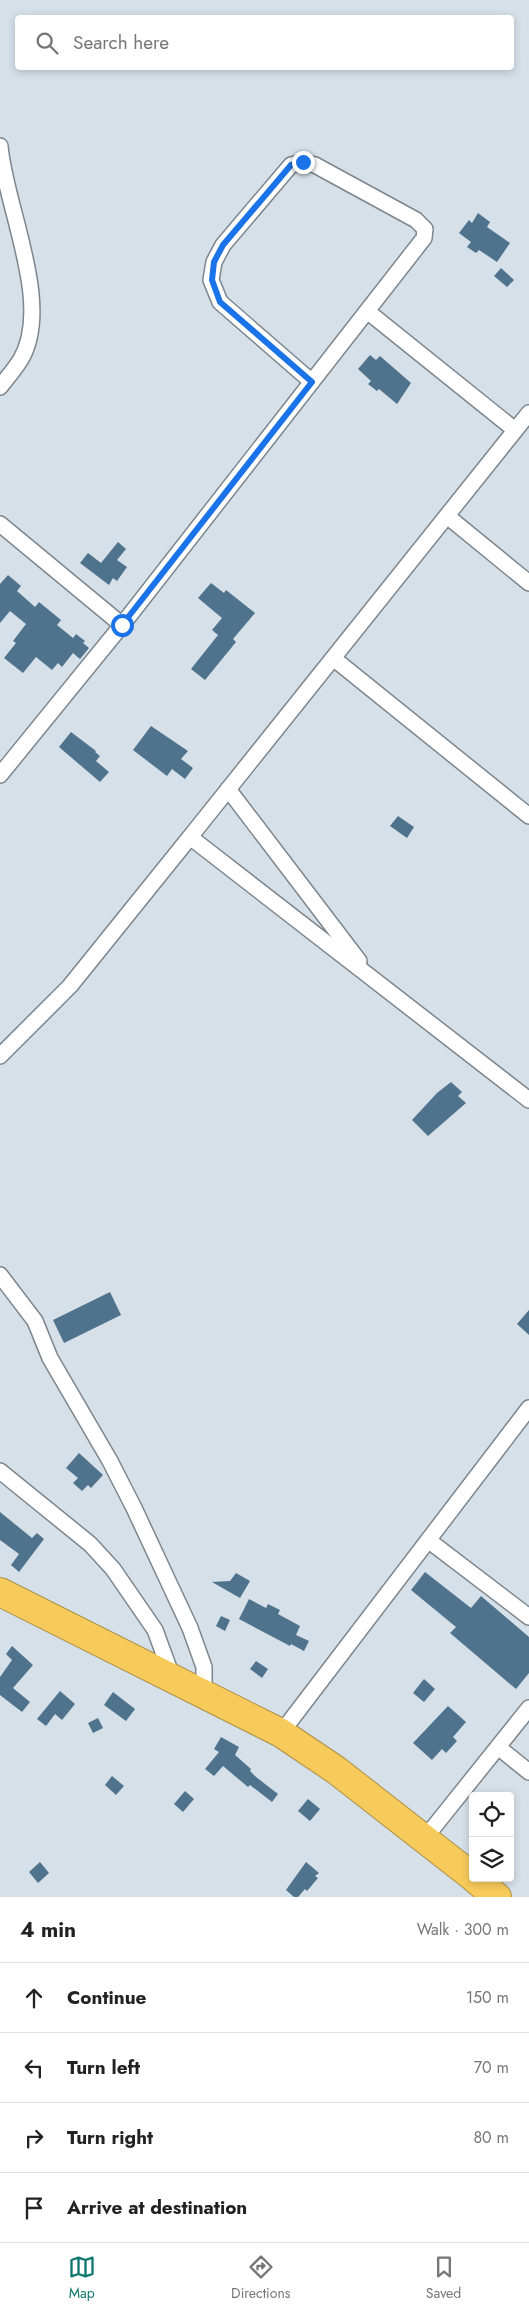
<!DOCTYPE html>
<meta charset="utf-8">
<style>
body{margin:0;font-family:Jost,sans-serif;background:#f2f2f2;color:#222}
.controls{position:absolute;right:15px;bottom:15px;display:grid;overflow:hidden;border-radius:5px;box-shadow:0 2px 8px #0003}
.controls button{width:45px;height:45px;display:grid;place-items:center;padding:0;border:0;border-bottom:1px solid #e0e0e0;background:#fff;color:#222;font:25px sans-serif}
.stop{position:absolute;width:15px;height:15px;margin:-11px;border:4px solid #1a73e8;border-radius:50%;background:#fff}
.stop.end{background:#1a73e8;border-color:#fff;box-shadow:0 1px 5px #0008}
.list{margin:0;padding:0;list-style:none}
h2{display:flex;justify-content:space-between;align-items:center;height:65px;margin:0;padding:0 20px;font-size:21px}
h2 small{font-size:16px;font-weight:400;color:#767676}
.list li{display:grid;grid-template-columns:32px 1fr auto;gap:15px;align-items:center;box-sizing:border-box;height:70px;padding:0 20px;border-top:1px solid #e0e0e0}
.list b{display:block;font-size:19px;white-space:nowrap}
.list em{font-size:16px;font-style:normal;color:#767676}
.icon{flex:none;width:28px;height:28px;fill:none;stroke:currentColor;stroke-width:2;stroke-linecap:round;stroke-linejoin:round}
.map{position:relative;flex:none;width:529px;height:1897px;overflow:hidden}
.search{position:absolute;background:#fff;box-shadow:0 2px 8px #0003;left:15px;right:15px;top:15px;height:55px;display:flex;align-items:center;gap:12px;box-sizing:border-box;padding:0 18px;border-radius:5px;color:#767676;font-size:19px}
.sheet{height:345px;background:#fff}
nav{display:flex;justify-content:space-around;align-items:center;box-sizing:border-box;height:70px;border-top:1px solid #e0e0e0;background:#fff;font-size:14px;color:#767676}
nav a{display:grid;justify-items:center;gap:2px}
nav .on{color:#0f766e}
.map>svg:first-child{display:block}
</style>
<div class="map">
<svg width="529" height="1897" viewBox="0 0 529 1897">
<rect width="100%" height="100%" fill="#d6e0e8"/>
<path fill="#4f728d" d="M478 213 490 222 487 227 510 243 497 262 479 250 476 253 467 247 471 242 459 233 469 220 472 223Z
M501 268 514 280 507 287 494 276Z
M370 355 376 360 380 356 411 383 397 404 379 389 377 391 368 384 371 381 358 369Z
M118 542 126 549 117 560 127 567 117 581 113 578 109 585 80 563 88 553 101 563Z
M8 575 21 586 17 591 35 607 39 602 61 620 57 625 73 638 76 634 85 641 83 643 89 648 80 659 73 653 62 667 58 663 52 670 36 657 23 673 4 658 16 643 13 641 26 624 10 611 0 623V584Z
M211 583 224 593 226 590 255 613 233 639 236 642 205 680 191 669 218 635 212 630 222 618 198 598Z
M151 726 188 751 181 759 193 768 185 779 172 769 167 776 133 750Z
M71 732 96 751 95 752 100 756 96 761 109 772 100 782 59 747Z
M398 816 414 827 407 838 390 826Z
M451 1082 462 1092 458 1096 466 1103 428 1136 412 1120 437 1093Z
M110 1292 121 1315 64 1343 53 1320Z
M529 1310V1335L517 1324Z
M79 1453 103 1475 91 1488 88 1485 82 1491 73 1483 78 1478 66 1468Z
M0 1512 32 1538 37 1533 44 1539 19 1572 11 1565 19 1554 0 1540Z
M425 1572 471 1608 481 1596 529 1637V1673L516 1689 450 1633 456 1627 411 1590Z
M236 1573 250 1581 240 1598 212 1582 230 1581Z
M249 1599 266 1608 268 1604 280 1610 278 1614 300 1626 296 1635 309 1641 304 1651 291 1644 290 1646 239 1619Z
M221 1616 230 1620 225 1631 216 1626Z
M12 1646 33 1665 13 1688 30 1702 22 1712 0 1695V1677L12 1660 6 1654Z
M256 1661 268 1669 262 1678 250 1669Z
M424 1679 435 1689 424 1702 413 1693Z
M60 1691 75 1704 62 1720 55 1714 46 1726 37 1719Z
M113 1692 135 1709 126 1721 104 1705Z
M448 1706 466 1722 453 1737 457 1741 446 1753 442 1749 432 1760 413 1743Z
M98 1718 103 1728 93 1733 88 1723Z
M221 1737 239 1747 235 1755 251 1769 250 1771 256 1777 278 1794 272 1802 250 1785 248 1787 223 1766 214 1776 205 1769 219 1752 214 1749Z
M112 1776 124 1786 116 1795 105 1785Z
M185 1791 194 1799 183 1812 174 1804Z
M308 1799 320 1809 310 1821 298 1811Z
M40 1862 49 1873 38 1883 29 1872Z
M306 1862 319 1873 315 1876 318 1878 307 1891 305 1889 298 1897H294L286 1890Z"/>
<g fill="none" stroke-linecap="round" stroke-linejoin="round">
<defs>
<path id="street" d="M0 146C5 206 53 304 21 359 15 369 7 378 0 387
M367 311 515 430
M529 413 190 837 529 1100
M447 516 529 583
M0 524 122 625
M333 658 529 816
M0 775 122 625 424 238 425 229 416 220 315 165 303 162 291 165 223 245 214 262 211 280 220 302 312 382
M228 789 359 961
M0 1056 70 986 190 837
M0 1275 35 1321 50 1358 110 1461 134 1508 190 1628 204 1667V1695
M0 1471 90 1544 113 1569 155 1630 173 1679
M428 1540 529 1617
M281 1733 529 1408
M498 1747 529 1772
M425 1838 529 1708"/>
<path id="highway" d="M0 1592 281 1733 336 1770 473 1877
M474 1878 497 1897"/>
</defs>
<use href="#street" stroke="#7d868d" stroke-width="18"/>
<use href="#highway" stroke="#aa8f47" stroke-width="30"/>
<use href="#street" stroke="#fff" stroke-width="15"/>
<use href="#highway" stroke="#f7cb5b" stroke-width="28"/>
</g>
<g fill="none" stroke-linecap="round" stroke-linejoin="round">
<path stroke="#1a73e8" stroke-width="6" d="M122 625 312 382 220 302 212 280 214 262 223 245 291 165 303 162"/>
</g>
</svg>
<div class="controls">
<button><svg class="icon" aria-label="locate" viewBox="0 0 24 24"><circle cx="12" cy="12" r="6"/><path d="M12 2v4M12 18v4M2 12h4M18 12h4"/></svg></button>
<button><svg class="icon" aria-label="layers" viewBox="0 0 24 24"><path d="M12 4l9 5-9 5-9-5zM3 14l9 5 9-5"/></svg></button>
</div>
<div class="stop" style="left:122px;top:625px"></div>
<div class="stop end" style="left:303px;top:162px"></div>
<div class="search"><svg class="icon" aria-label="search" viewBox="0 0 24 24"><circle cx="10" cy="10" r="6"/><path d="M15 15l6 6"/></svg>Search here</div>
</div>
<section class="sheet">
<h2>4 min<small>Walk · 300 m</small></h2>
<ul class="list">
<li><svg class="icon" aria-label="ahead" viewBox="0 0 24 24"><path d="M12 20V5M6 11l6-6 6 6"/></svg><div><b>Continue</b></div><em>150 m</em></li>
<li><svg class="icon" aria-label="left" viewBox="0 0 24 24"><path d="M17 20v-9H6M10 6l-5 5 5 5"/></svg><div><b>Turn left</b></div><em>70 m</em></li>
<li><svg class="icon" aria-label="right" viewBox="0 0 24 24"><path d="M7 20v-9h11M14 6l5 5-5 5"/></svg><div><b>Turn right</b></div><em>80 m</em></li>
<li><svg class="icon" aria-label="arrive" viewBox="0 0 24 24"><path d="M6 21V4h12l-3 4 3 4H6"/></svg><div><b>Arrive at destination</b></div></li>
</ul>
</section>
<nav>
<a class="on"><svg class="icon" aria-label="map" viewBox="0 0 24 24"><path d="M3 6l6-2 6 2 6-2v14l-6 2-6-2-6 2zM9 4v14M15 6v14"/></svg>Map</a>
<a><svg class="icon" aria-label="directions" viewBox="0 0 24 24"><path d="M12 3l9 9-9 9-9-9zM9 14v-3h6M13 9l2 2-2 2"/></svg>Directions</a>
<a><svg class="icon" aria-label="saved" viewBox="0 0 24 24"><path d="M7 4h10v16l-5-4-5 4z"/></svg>Saved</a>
</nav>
